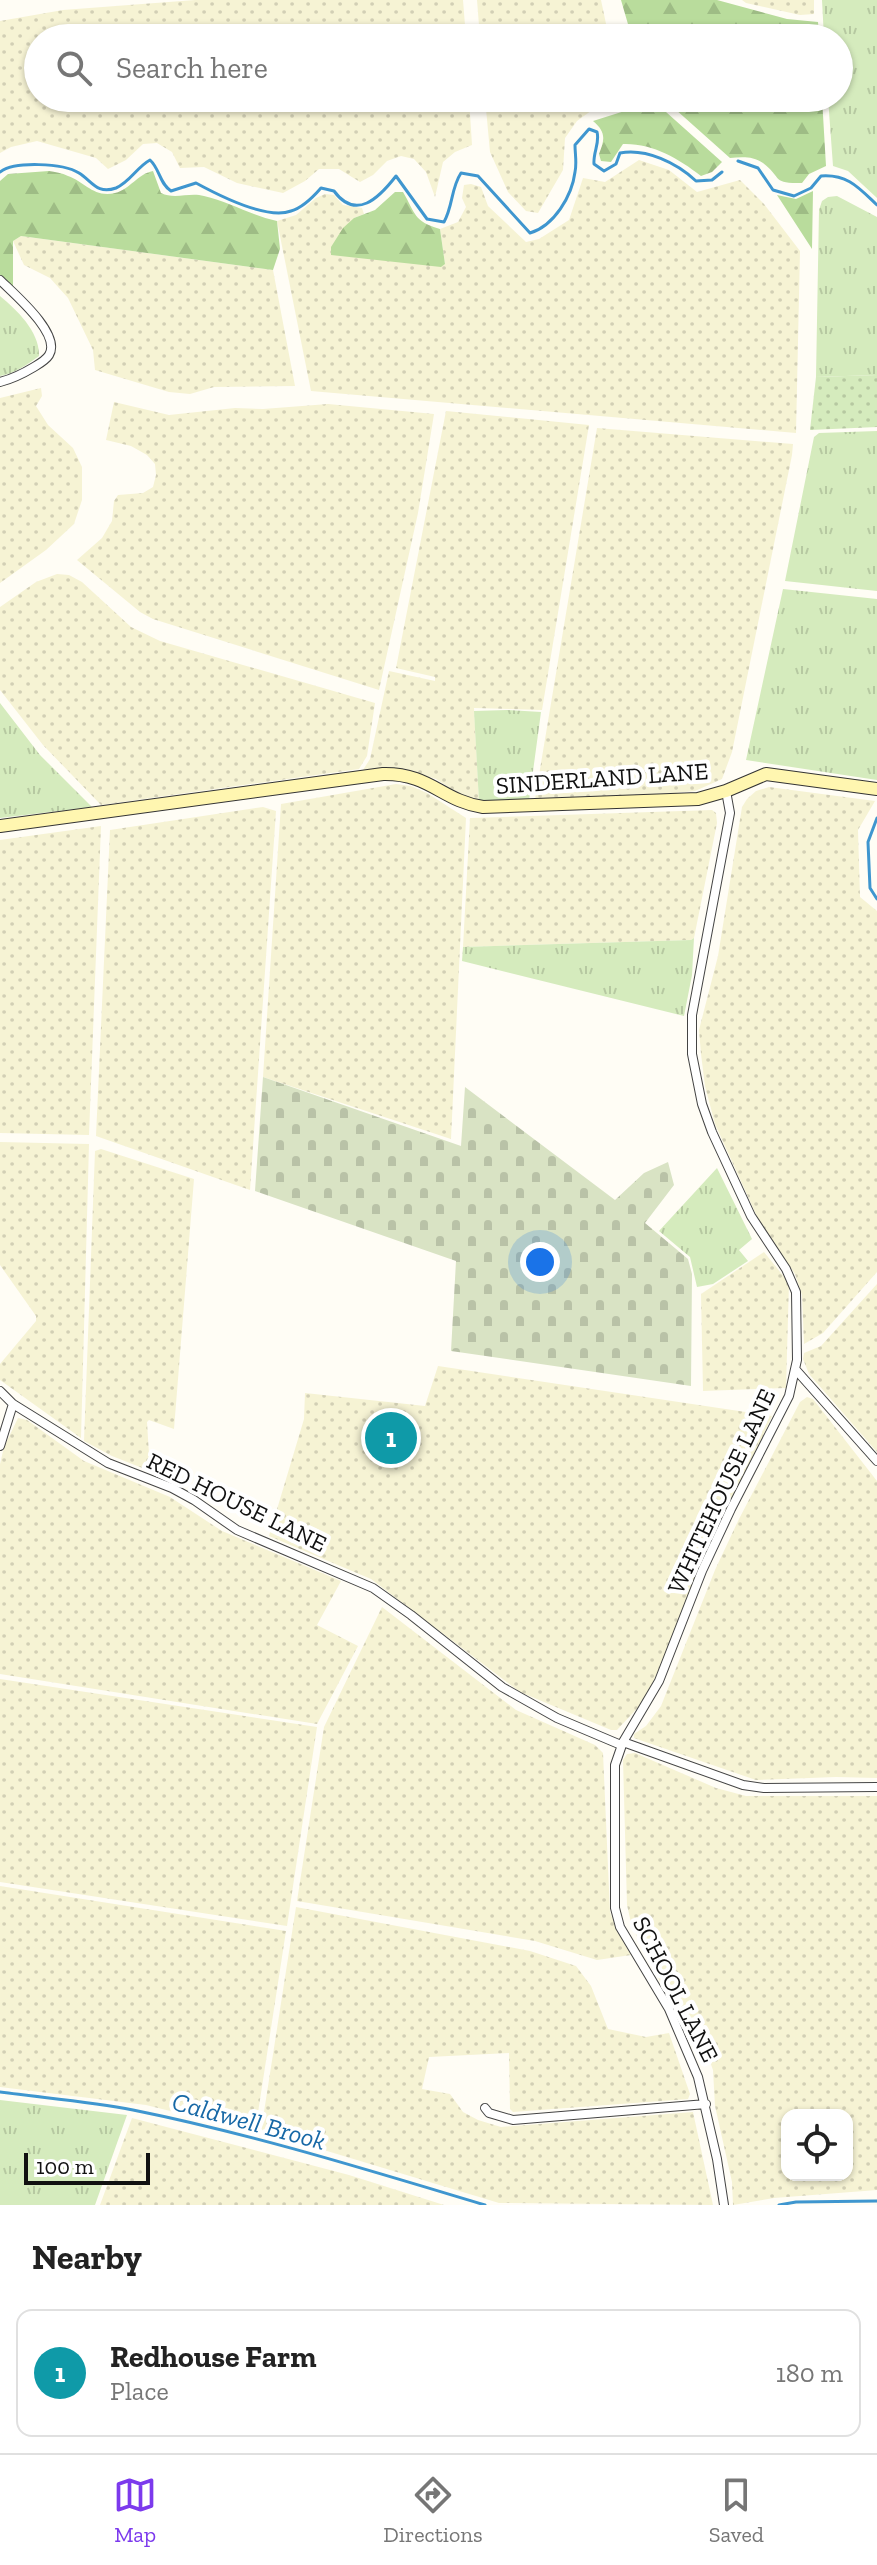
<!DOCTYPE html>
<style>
body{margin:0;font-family:"Zilla Slab",serif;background:#f6f6f6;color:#222}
.controls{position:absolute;right:24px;bottom:24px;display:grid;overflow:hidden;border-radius:16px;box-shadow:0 2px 6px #0004}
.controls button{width:72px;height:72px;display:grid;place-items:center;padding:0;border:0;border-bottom:2px solid #e0e0e0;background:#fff;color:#222;font:40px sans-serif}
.scale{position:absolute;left:24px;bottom:20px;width:126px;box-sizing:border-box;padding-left:8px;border:4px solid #111;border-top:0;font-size:22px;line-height:28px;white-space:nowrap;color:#111;-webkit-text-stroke:6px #fff;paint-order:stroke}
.you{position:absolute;left:540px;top:1262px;width:28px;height:28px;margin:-20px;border:6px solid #fff;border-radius:50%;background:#1a73e8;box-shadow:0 0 0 12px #1a73e833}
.badge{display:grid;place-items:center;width:52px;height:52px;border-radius:50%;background:#7c3aed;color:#fff;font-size:26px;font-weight:700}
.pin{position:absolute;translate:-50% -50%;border:4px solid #fff;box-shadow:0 2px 8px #0006}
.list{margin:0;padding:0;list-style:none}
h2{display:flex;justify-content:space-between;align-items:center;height:104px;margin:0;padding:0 32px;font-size:34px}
h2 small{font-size:26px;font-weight:400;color:#767676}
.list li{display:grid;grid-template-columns:52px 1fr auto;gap:24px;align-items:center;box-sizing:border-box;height:128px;margin:0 16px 16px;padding:0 16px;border:2px solid #e0e0e0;border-radius:16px}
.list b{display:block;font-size:30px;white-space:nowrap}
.list p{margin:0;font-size:26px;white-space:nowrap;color:#767676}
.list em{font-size:26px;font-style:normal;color:#767676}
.icon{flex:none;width:44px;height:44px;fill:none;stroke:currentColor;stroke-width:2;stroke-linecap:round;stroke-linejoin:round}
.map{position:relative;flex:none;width:877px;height:2205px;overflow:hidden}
.search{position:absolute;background:#fff;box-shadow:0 2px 6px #0004;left:24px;right:24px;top:24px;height:88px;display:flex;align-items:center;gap:20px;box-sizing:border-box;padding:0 28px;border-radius:44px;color:#767676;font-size:30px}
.sheet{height:248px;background:#fff}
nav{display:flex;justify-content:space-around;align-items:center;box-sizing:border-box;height:112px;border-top:2px solid #e0e0e0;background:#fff;font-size:22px;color:#767676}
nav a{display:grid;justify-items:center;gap:4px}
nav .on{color:#7c3aed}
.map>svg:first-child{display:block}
</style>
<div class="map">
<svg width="877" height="2205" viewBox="0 0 877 2205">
<defs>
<pattern id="farmland-dots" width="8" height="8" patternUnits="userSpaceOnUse" patternTransform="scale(2)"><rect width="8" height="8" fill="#f6f3d4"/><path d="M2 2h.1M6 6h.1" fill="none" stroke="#d2cfb5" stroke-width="1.8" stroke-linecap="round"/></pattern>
<pattern id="grass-tufts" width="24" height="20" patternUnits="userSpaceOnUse" patternTransform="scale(2)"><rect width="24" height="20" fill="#d5ebbd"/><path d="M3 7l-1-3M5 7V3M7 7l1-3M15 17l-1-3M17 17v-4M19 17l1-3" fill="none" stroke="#b6c8a1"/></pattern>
<pattern id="forest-firs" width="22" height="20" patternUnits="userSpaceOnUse" patternTransform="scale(2)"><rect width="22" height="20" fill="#b9dc9c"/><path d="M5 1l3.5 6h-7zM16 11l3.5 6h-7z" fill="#9ebc85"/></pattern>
<pattern id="cemetery-stones" width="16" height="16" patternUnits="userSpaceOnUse" patternTransform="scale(2)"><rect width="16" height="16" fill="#d9e3c4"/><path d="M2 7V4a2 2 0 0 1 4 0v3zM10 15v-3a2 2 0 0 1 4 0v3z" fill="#b9c2a7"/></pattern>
<pattern id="park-dots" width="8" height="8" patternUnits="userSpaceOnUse" patternTransform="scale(2)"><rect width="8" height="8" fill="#d5ebbd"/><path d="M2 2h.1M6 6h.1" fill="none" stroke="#b6c8a1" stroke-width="1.8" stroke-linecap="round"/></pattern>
</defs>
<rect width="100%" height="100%" fill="#fffdf5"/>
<path fill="url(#farmland-dots)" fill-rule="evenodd" d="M195 0H463L466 38H38V98H469L472 145 455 152 443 162 435 197 426 172 414 159 401 156 387 161 373 175 360 182 339 169H319L305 181 283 193 237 183 204 167 180 168 172 152 157 143 143 144 126 160 108 169 96 158 37 141 11 147 0 153V21L63 10Z
M477 0H601L609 38H480Z
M742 0H814V14L800 15 746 3Z
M485 98H623L624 104 595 108 577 121 565 138 563 170 538 213 526 211 508 192 490 152Z
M639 160 669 170 697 192 740 180 764 204 800 251 796 433 311 391 277 221 296 215 316 198 325 194 334 195 343 205 362 208 364 214 354 218 445 264 440 229 458 222 466 207 462 198 464 185 471 184 481 187 488 206 526 242 539 239 569 220 583 178 605 182Z
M21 236 273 270 295 386 214 387 190 394 169 392 95 370 93 350 68 298 50 278 24 265 13 241Z
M41 388 42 396 36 406 48 425 73 448 82 467V500L74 524 46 550 0 583V398Z
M114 402 169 415 235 408 263 409 328 404 434 414 418 513 379 690 153 619 140 612 77 560 102 538 112 521 114 501 118 495 143 493 153 487 156 475 155 464 147 455 131 446 106 440Z
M446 411 589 425 542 710 474 708 479 802 464 797 436 779 399 768 363 770 370 759 389 671 435 681V677L396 668Z
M597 428 793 444 792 455 732 752 722 779 695 791 675 793 535 799Z
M57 574 69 575 82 582 131 627 160 641 375 703 367 756 359 769 101 805 43 745 0 690V607L36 582Z
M396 784 411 786 427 793 466 818 451 1139 263 1077 281 804Z
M769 787 875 801 858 830 860 897 877 911V1272L823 1333 804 1344 802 1295 795 1274 759 1221 715 1124 705 1086 701 1054 699 1030 718 956 742 807 747 799 756 791Z
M263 807 276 811 250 1190 96 1136 110 830Z
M712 810 716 813 717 823 694 938 691 940 463 947 470 818Z
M101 826 89 1135 0 1133V840Z
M0 1142 89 1144 81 1438 0 1380V1364L36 1321V1316L0 1265Z
M101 1149 194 1179 174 1429 149 1420 147 1422 150 1471 112 1456 84 1441 95 1151Z
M764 1252 789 1283 786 1388 703 1391 701 1294Z
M877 1284V1452L809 1374 803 1359 804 1353 821 1346Z
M438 1366 772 1416 653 1682 644 1701 617 1730H611L520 1692 371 1579 269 1536 304 1419 305 1393 425 1406Z
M807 1397 813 1399 877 1481V1778L836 1777 756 1780 634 1738V1734L646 1726 661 1706 715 1570 739 1519 800 1402Z
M18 1418 27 1420 84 1461 170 1497 222 1531 341 1581 317 1625 358 1646 317 1724 0 1674V1464L4 1447Z
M382 1607 516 1710 595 1745 603 1753 610 1912 617 1931 631 1955 597 1960 535 1941 297 1901 324 1727Z
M0 1679 317 1727 287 1926 0 1882Z
M635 1753 716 1788 746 1796H877V2190L774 2198 733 2205 732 2182 715 2106 713 2070 695 2020H680L632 1927 627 1905 623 1760 627 1754ZM847 2115V2175H787V2115Z
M0 1886 286 1931 255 2132 146 2105 0 2087Z
M296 1907 530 1951 576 1966 591 1986 608 2029 646 2037 669 2033 690 2094 688 2099 513 2112 510 2109 509 2053 429 2057 422 2089 450 2094 463 2112 478 2120 501 2127 693 2112 713 2205 499 2203 261 2131Z
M132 2118 349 2175 444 2205H100Z"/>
<path fill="url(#grass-tufts)" d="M822 0H877V198L848 171 833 166 828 98H839V38H824Z
M837 196 877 217V375L816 377 819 210 822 201 828 197Z
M0 296C17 310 40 332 39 356 27 365 15 373 0 376Z
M877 431V591L785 581 814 437 819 433Z
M783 589 877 599V780L746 760Z
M0 703 40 755 92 807 0 818Z
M507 710 541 712 529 801 479 802 474 711Z
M694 938 692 975 684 1016 462 961 463 947 691 940Z
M717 1168 752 1239 739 1250 748 1261 713 1284 697 1287 690 1257 659 1231Z
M0 2100 127 2115 95 2205H0Z"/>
<path fill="url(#forest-firs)" d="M621 0H717L787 19 818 22 819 38H632Z
M629 98H656L666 112 722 162 712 172 701 176C678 158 652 143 623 144L611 162 601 161 599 154C605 139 606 132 593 121L631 109Z
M668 98H822L826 166 809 174 802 183C771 184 782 177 763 163 753 156 742 157 730 158L675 109Z
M49 171C55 172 62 173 68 176 85 182 94 198 115 193 131 189 137 174 153 171L161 193C175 200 189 192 204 196 229 202 251 215 277 221L280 249 273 270 21 236 13 241V287L0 282V181L8 174Z
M813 191 812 249 777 195 796 199Z
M395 192H403C416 214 413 221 440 229L445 264 441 267 331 255V247L343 228 354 218 375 210Z"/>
<path fill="url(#cemetery-stones)" d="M263 1077 461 1146 465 1087 615 1200 644 1173 668 1162 674 1185 645 1223 688 1259 692 1274 691 1386 451 1351 456 1261 255 1191Z"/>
<path fill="url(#park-dots)" d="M877 375V427L810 430 816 377Z"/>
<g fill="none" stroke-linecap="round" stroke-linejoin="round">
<path stroke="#3f96cf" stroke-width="3" d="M738 161 758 168 773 190 794 196 811 188 821 176C848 174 859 188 877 205
M0 172C14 161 63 163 79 173 92 181 97 195 116 188 130 182 137 167 150 160 160 169 159 183 171 191L196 183C218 195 266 220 291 211 302 208 314 196 321 188L334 191C356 221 379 198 396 176L427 219 444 222C453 206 451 188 461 173L478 176 530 233C554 226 572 196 575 172 577 163 575 154 575 145L589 129 597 132C600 143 593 152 594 164L604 171 616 164 620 153C646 148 677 163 696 181L712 180 722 172
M877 818 868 842 870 888 877 899
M0 2092C44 2098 89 2101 133 2110 252 2134 368 2170 485 2205
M779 2205 796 2202 877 2201"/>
<defs>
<path id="street" d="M0 280C13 293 62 334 49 355 46 360 39 364 34 367 24 373 12 379 0 382
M796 1370 877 1461
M0 1391 13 1404 108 1463 172 1488 194 1500 237 1530 373 1588 411 1615 502 1687 557 1718 621 1745
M0 1446 13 1404
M623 1742 743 1785 764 1788 877 1787
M485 2108 489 2113 513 2120 706 2104
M724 2205 717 2159 698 2077 669 2009 620 1927 615 1908V1765L623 1742 659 1681 702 1571 731 1509 789 1396 797 1360 796 1292 786 1269 751 1216 712 1132 702 1104 692 1054V1015L730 813 726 791"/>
<path id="secondary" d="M0 826 383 774C430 773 442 801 483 807L698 799 726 791 766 774 877 789"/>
</defs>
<use href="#street" stroke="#444" stroke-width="10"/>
<use href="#secondary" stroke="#333" stroke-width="14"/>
<use href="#street" stroke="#fff" stroke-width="8"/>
<use href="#secondary" stroke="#fff6b0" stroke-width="12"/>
</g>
<g text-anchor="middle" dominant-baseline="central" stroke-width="8" stroke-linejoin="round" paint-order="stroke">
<g font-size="24" fill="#111" stroke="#fff">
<text transform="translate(602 778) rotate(-4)">SINDERLAND LANE</text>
<text transform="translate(721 1491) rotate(-65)">WHITEHOUSE LANE</text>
<text transform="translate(237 1502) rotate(26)">RED HOUSE LANE</text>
<text transform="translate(676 1989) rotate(63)">SCHOOL LANE</text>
</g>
<g font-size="26" font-style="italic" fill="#1768a6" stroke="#fff">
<text transform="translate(249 2121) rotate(15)">Caldwell Brook</text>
</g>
</g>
</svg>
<div class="controls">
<button><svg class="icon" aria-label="locate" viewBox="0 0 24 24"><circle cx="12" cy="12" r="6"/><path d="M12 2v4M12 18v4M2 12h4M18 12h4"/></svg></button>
</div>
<div class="scale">100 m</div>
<div class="you"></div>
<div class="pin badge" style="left:391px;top:1438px;background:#0f9aa8">1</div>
<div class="search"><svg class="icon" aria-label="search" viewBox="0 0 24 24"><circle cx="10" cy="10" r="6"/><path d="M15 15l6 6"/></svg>Search here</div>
</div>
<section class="sheet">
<h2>Nearby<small></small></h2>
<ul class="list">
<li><span class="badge" style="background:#0f9aa8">1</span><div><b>Redhouse Farm</b><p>Place</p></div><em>180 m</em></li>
</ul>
</section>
<nav>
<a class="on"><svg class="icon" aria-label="map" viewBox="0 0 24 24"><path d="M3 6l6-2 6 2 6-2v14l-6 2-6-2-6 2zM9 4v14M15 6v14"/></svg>Map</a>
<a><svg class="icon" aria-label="directions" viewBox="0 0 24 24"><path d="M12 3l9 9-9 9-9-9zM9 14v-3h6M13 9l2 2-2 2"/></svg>Directions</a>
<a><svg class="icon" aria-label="saved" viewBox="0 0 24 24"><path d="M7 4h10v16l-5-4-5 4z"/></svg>Saved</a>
</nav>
